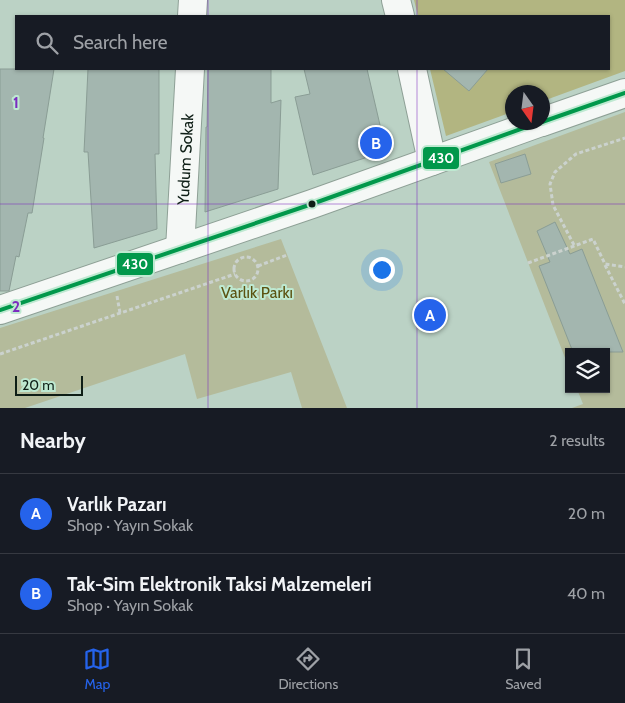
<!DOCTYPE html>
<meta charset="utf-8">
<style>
body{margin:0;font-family:Cabin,sans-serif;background:#242831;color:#f1f3f6}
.controls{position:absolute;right:15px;bottom:15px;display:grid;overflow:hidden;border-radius:0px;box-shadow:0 1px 4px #0004}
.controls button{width:45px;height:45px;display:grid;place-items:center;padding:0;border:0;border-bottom:1px solid #363941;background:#171b24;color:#f1f3f6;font:25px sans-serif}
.compass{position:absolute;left:505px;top:85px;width:45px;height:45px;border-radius:50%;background:#171b24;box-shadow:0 1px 4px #0004;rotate:166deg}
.scale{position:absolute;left:15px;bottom:12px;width:68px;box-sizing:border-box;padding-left:5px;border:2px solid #0e1e16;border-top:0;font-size:14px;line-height:18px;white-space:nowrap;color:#0e1e16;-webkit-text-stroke:4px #bee9d1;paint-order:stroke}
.you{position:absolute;left:381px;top:269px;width:18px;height:18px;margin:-12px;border:4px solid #fff;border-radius:50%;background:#1a73e8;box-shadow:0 0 0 8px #1a73e833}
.badge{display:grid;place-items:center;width:32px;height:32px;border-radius:50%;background:#2563eb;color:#fff;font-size:16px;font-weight:700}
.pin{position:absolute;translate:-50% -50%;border:2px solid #fff;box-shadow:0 1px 5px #0006}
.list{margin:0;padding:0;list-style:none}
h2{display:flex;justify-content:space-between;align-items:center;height:65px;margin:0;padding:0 20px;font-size:21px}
h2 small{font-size:16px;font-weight:400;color:#9ea1a6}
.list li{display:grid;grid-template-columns:32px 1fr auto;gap:15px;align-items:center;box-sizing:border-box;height:80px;padding:0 20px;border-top:1px solid #363941}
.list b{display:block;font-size:19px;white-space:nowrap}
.list p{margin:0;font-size:16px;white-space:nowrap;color:#9ea1a6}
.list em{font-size:16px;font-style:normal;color:#9ea1a6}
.icon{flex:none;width:28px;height:28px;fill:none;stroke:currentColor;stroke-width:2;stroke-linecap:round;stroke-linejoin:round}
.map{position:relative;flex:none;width:625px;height:408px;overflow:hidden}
.search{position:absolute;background:#171b24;box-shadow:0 1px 4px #0004;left:15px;right:15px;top:15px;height:55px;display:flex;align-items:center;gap:12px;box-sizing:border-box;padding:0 18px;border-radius:0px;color:#9ea1a6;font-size:19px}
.sheet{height:225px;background:#171b24}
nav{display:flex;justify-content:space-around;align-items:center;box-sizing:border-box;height:70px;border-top:1px solid #363941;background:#171b24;font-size:14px;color:#9ea1a6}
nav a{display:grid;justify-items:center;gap:2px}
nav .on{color:#2563eb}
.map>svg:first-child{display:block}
</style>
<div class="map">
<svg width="625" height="408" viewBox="0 0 625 408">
<rect width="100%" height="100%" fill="#bbd2c5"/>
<path fill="#b4bb9b" d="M625 112V408H572L583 404 577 389H606V352H569V368L489 162Z
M281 239 347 408H302L291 372 197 399 185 354 25 408H0V328Z"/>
<path fill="#b2b581" d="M414 0H625V71L543 101 542 92H512V112L446 136 430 69H609V16H418Z"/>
<path fill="#a3b6af" stroke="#8a9d95" d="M0 69H54L43 138H44L32 213H28L19 257 16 256 9 291H0Z
M88 69H159V154H155L157 229 94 248 88 152H84Z
M208 69H271V103L281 100 278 189 205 212 206 127H207Z
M304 69H367L386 151 313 175 295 97 310 94Z
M443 69H488L469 91Z
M525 154 531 174 501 183 495 164Z
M555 222 570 254 582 249 623 352H573L539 266 550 262 537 231Z"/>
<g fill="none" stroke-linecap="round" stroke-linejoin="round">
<defs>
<g id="minor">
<path d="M396 0 400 16"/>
<path d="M192 16 193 0"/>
<path d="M412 69 432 161"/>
<path d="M542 122 625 93"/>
<path id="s1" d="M180 249 190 69"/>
<path d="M0 310 312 204 541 122"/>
</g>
</defs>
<use href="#minor" stroke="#8ea096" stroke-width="30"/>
<path stroke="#cbd2ce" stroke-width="3" stroke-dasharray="4 2.5" stroke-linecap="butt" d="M574 245 553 205 550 184 555 172 576 154 625 138
M234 269a12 12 0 1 1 24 0a12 12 0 1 1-24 0Z
M528 263 593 239 605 264 625 267
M605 265 625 304
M258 266 287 255
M117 296 120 313
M0 354 235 274"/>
<use href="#minor" stroke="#f5f8f6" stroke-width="28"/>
<defs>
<path id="bus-1" d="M542 122 625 93
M0 310 312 204 540 122"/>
</defs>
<use href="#bus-1" stroke="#bee9d1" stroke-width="8"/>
<use href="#bus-1" stroke="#01984b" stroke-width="4"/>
</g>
<path fill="none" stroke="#7b2cbf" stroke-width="1" stroke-opacity="0.55" d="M208 0V16M417 0V16M208 69V408M417 69V408M0 204H625"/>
<circle fill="#0e1e16" stroke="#bee9d1" stroke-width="2" cx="312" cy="204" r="4.5"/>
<g text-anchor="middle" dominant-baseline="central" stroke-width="4" stroke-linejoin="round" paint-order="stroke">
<g font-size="16" fill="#0e1e16" stroke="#bee9d1">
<text stroke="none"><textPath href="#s1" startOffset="90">Yudum Sokak</textPath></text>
</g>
<g font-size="16" fill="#5b5211" stroke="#bee9d1">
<text x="257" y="292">Varlık Parkı</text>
</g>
</g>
<g font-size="16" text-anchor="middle" font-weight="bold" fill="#7b2cbf" stroke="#bee9d1" stroke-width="4" stroke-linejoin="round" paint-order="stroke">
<text x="16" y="108">1</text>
<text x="16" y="312">2</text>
</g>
<g stroke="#bee9d1" stroke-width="2">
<rect x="422" y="146" width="38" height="24" rx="5" fill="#01984b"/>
<rect x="116" y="252" width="38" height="24" rx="5" fill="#01984b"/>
</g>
<g font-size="14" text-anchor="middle" font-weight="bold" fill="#fff">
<text x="441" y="163">430</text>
<text x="135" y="269">430</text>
</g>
</svg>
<div class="controls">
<button><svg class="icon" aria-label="layers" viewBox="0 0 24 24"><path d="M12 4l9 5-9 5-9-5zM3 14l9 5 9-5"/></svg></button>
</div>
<svg class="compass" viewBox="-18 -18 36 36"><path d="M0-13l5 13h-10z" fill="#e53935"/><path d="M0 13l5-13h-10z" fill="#9ea1a6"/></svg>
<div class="scale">20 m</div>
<div class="you"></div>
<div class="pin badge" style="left:430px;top:315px">A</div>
<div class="pin badge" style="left:376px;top:143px">B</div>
<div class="search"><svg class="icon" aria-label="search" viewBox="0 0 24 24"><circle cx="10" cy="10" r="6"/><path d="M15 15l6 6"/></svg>Search here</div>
</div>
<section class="sheet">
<h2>Nearby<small>2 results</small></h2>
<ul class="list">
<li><span class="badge">A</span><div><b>Varlık Pazarı</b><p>Shop · Yayın Sokak</p></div><em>20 m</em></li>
<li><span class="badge">B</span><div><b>Tak-Sim Elektronik Taksi Malzemeleri</b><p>Shop · Yayın Sokak</p></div><em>40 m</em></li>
</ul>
</section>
<nav>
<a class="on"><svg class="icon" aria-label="map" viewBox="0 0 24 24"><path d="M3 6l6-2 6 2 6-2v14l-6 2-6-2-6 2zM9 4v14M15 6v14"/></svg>Map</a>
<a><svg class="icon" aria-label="directions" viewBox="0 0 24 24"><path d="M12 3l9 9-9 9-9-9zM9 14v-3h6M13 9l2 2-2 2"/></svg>Directions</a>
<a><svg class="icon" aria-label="saved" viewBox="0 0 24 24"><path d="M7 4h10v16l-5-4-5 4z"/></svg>Saved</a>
</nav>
